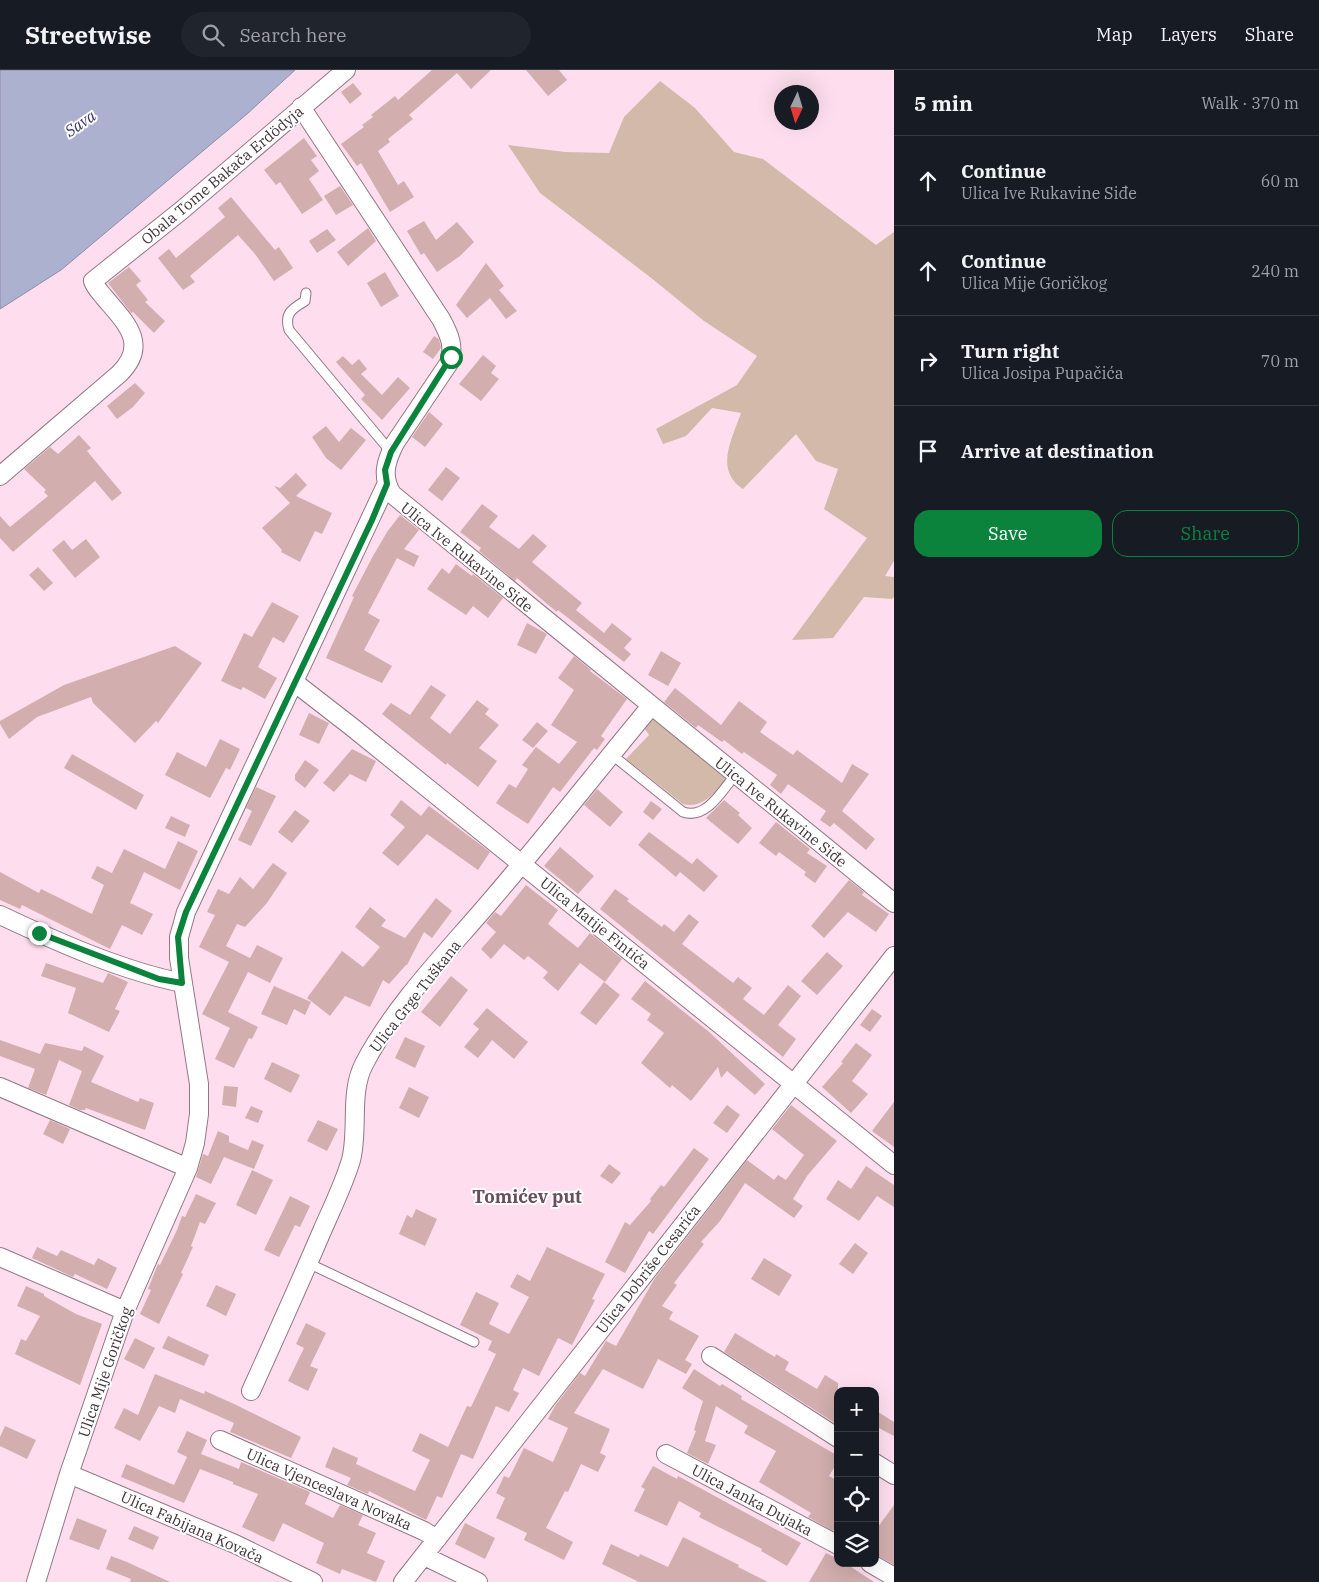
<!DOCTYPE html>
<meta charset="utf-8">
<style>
body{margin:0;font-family:"IBM Plex Serif",serif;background:#20242c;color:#f1f3f6}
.controls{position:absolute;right:15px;bottom:15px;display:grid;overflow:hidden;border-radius:10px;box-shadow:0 5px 20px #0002}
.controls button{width:45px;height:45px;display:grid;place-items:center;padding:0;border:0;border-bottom:1px solid #363941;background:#171b24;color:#f1f3f6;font:25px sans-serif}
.compass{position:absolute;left:774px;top:15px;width:45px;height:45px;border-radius:50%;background:#171b24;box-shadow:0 5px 20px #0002;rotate:184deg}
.stop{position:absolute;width:15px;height:15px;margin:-11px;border:4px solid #0b833c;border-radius:50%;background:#fff}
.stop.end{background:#0b833c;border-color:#fff;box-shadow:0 1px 5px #0008}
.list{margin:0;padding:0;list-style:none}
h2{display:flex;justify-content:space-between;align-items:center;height:65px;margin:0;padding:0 20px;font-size:21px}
h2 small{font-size:16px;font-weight:400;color:#9ea1a6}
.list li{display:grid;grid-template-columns:32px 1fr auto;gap:15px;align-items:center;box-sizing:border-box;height:90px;padding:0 20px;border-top:1px solid #363941}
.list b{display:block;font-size:19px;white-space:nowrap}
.list p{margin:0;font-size:16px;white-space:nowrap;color:#9ea1a6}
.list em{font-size:16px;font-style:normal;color:#9ea1a6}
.actions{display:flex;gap:10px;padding:15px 20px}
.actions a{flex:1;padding:11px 0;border:1px solid #0b833c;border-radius:15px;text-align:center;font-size:18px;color:#0b833c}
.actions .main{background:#0b833c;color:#fff}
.icon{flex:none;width:28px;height:28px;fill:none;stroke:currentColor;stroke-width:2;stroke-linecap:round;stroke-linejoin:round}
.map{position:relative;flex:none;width:894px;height:1512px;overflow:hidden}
header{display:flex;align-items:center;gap:30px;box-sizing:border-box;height:70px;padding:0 25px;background:#171b24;border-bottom:1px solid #363941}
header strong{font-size:24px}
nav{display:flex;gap:28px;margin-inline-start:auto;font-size:18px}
.search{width:350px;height:45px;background:#20242c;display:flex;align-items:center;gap:12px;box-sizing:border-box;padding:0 18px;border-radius:28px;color:#9ea1a6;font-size:19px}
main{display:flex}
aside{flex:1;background:#171b24}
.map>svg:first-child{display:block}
</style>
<header>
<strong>Streetwise</strong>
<div class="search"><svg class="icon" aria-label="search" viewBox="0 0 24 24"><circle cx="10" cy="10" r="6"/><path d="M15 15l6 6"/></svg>Search here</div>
<nav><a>Map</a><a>Layers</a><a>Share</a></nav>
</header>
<main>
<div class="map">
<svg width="894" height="1512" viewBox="0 0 894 1512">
<rect width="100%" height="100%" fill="#fedeee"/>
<path fill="#d3b9aa" d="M660 11 695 38 734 82 763 89 876 175 894 162V491L885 506 894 507V527L892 529 864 527 833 568 792 570 867 468 824 439 838 399 816 391 796 364 743 419C714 400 732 369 741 343L712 338 686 366 663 374 656 359 737 315 757 286 704 251 650 207 540 123 508 75 565 82 609 83 624 47Z
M651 648 724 704 725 710C714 724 701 739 683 734L626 689 649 665 642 655Z"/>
<path fill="#adb1d0" stroke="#8d8ca3" d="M0 0H295L247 44 61 200 0 239Z"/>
<path fill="#d2aeae" d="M432 0H491L471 19 457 3 409 45 413 49 388 69 390 72 378 81 398 115 404 111 414 127 390 142 361 93 357 96 341 74 364 57 362 55 373 47 371 45 395 26 398 30Z
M526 0H559L567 10 548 26Z
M353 13 362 24 350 34 341 22Z
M304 68 317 86 311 90 319 101 309 109 323 130 302 144 280 112 276 115 264 100Z
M340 116 353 135 336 145 324 126Z
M231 127 275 180 279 177 293 198 274 211 255 184 238 165 190 206 195 212 183 220 158 188 169 179 176 188 225 147 218 138Z
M424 151 436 170 457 152 474 172 460 186 437 202 424 183 421 185 407 161Z
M368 158 376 171 348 196 337 182Z
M327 159 336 170 317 183 309 171Z
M486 193 504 216 499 220 517 241 506 249 490 228 467 248 456 235Z
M129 197 141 211 136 215 148 230 145 232 165 251 154 263 133 242 131 243 108 213Z
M385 202 399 226 381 237 367 213Z
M434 266 439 269 441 278 433 289 423 282Z
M483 285 496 296 491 303 499 309 481 331 459 314Z
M343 286 352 295 359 289 367 299 361 304 382 325 398 307 410 318 382 350 361 329 365 325 336 292Z
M135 313 145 323 133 337 117 349 107 336Z
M429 342 443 354 425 377 412 367Z
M326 356 339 372 351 358 366 370 341 400 326 388 312 367Z
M79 365 91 378 87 381 122 423 112 431 95 411 13 482 0 468V446L10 457 48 426 44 422 46 420 24 399 50 377 58 384Z
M446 397 460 408 442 431 428 420Z
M296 403 307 415 296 426 332 443 322 464 315 461 300 492 281 482 282 480 262 458 290 433 274 416 280 418Z
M482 434 498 446 489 457 519 479 533 464 547 476 532 492 582 533 576 540 604 563 612 553 632 569 624 578 631 584 624 592 558 540 557 542 546 533 517 508 515 511 479 481 481 478 460 462Z
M400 445 419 460 404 479 419 486 414 497 397 488 368 543 380 550 364 580 392 596 382 613 326 588 354 527 352 526 373 486 387 462Z
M86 469 100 487 75 508 52 480 64 470 72 480Z
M456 494 472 506 473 504 503 528 488 548 473 536 466 545 427 519 442 498 449 504Z
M38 497 53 513 44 521 29 505Z
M272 532 299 546 284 573 273 567 258 597 277 608 265 629 243 617 241 620 221 611 244 563 252 567Z
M527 553 547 564 536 584 517 575Z
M175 576 202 593 158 653 156 651 135 673 93 633 91 627 37 647 9 669 0 654V651L64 615Z
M661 581 681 593 668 616 648 605Z
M574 586 591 600 590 601 627 629 601 666 605 669 597 680 594 678 560 722 553 717 528 754 496 733 509 714 516 718 528 699 522 695 536 677 559 694 577 672 551 655 574 620 558 608Z
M431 615 446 625 430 648 450 664 477 630 489 639 485 644 499 655 479 678 497 691 478 717 447 693 446 695 382 644 391 633 410 645Z
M675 618 721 655 739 631 767 652 760 662 793 685 797 680 842 713 852 694 869 704 842 741 875 769 866 780 834 753 830 757 820 750 826 741 788 714 781 724 770 715 777 705 744 682 742 684 724 670 722 672 698 655 696 658 664 632Z
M309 643 329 653 319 674 299 665Z
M537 652 548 661 533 678 522 670Z
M220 669 240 679 230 700 226 698 210 728 165 705 177 682 206 697Z
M352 679 376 691 366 712 350 704 334 722 323 713Z
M72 684 144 725 136 740 64 698Z
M305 690 319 700 305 718 295 710V705Z
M256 717 276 726 251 776 238 770 252 741 246 738Z
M597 719 623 742 610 757 584 735Z
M401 730 421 746 429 736 490 782 478 800 427 764 398 796 382 783 405 757 390 745Z
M724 730 740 743 738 745 752 758 738 774 706 748Z
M651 731 662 739 653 750 643 742Z
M295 740 310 751 292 773 278 762Z
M171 746 190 755 185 767 165 758Z
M776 752 810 779 807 783 827 796 815 813 804 805 806 802 779 782 776 786 759 773Z
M649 762 692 794 697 788 718 806 704 822 680 802 676 807 638 775Z
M178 771 198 781 180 820 144 802 130 833 153 844 142 865 122 855 110 879 22 835 20 839 0 830V802L39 823 41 819 92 844 104 815 91 808 97 796 112 803 124 779 165 799Z
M560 777 594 806 578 824 544 796Z
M273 793 287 803 267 833 245 857 237 854 226 876 250 888 257 875 283 888 270 913 248 902 228 942 258 957 252 969 249 968 234 998 215 989 230 958 202 944 229 892 199 877 215 845 207 842 218 819 229 824 240 807 253 819Z
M849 810 864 822 862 825 889 844 876 862 848 842 824 868 811 856Z
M526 815 558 840 548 854 578 878 590 863 622 889 605 912 580 893 558 921 543 908 548 902 528 886 524 890 504 874 491 889 481 879 496 862 486 853 495 842 501 846Z
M615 819 629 829 627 831 662 857 664 854 674 862 689 844 699 852 682 874 733 913 738 907 752 918 743 929 764 945 788 915 801 926 778 955 796 969 783 987 600 839Z
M436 828 452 841 432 868 424 862 407 895H406L389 914 383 910 370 937 345 926 330 946 307 928 342 881 363 897 380 877 355 857 370 837 386 850 381 856 405 868Z
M827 882 843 896 817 925 801 911Z
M46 893 103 913 108 903 128 912 115 939 120 941 109 962 68 943 76 918 41 906Z
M451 906 468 920 440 957 421 942Z
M645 911 708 961 765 1014 755 1025 727 1001 721 1008 718 997 691 1031 672 1015 670 1018 641 993 664 963 647 950 651 944 631 929Z
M604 912 620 925 596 955 580 943Z
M274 916 311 932 305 945 294 939 287 955 261 944Z
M487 938 528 972 514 989 492 970 478 988 464 977 479 959 473 954Z
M872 939 882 946 870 962 860 955Z
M405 967 425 976 415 998 395 988Z
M0 970 40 984 45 973 82 981 84 976 104 986 91 1012 138 1032 140 1028 154 1033 145 1060 86 1038 85 1040H80L69 1035 82 1001 59 990 46 1025 28 1018 35 999 0 986Z
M856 973 872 985 852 1011 868 1024 851 1043 822 1017 843 993 841 992Z
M272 992 300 1005 291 1023 264 1009Z
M224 1016 238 1017 236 1037 222 1035Z
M409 1017 429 1027 419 1048 399 1038Z
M894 1032V1077L872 1061Z
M727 1035 740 1045 727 1063 713 1053Z
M791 1035 837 1071 807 1106 793 1129 803 1136 794 1148 745 1113 720 1151 701 1172 704 1174 674 1213 677 1215 662 1236 673 1242 669 1249 699 1266 685 1290 692 1294 686 1304 658 1289 643 1319 603 1299 574 1343 610 1359 600 1383 606 1386 598 1402 581 1394 568 1422 565 1421 546 1458 573 1472 564 1490 524 1470 527 1463 496 1448 505 1428 496 1423 504 1406 509 1408 524 1378 553 1392 568 1358 548 1349 555 1336 580 1303 585 1306 606 1271 616 1276 655 1208 747 1090 774 1110 778 1105 786 1110 804 1085 772 1059Z
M251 1036 263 1041 258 1053 245 1048Z
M50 1050 70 1059 63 1074 43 1064Z
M318 1050 338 1059 327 1081 307 1071Z
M218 1061 229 1066V1072L248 1080 252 1070 264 1075 254 1099 224 1087 211 1114 196 1107 203 1084 208 1086Z
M694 1078 709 1089 653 1164 649 1161 625 1203 605 1192 625 1152 630 1155 651 1131 650 1129 661 1115 664 1117Z
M609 1094 621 1103 612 1114 600 1106Z
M866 1096 894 1115V1137L877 1126 859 1151 826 1129 838 1110 851 1119Z
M252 1100 273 1110 256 1145 236 1135Z
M196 1124 216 1133 205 1154 200 1152 191 1176 193 1177 181 1203 183 1204 159 1254 140 1244 151 1220 148 1219 158 1194 160 1195 177 1160 182 1146 185 1147Z
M290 1126 310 1136 300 1157 295 1155 279 1187 264 1180Z
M416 1139 437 1149 425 1176 399 1164 407 1145 412 1148Z
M855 1173 868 1183 853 1204 839 1194Z
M37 1177 57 1186 61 1180 94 1195 98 1188 117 1198 107 1219 75 1204 73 1207 32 1188Z
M547 1177 605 1204 592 1229 595 1230 572 1275 558 1268 539 1306 523 1298 513 1320 519 1323 509 1342 496 1336 473 1389 461 1384 442 1428 437 1426 426 1450 369 1421 368 1424 347 1415 351 1408 325 1397 333 1377 358 1388 356 1394 415 1421 430 1390 412 1381 420 1363 448 1377 467 1336 471 1337 496 1284 488 1280 492 1271 460 1255 476 1222 499 1233 489 1254 509 1264 529 1227 510 1217 517 1204 530 1211Z
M764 1188 792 1205 779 1226 751 1209Z
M216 1215 236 1224 226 1246 206 1236Z
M26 1216 44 1224V1226L76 1244 102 1254 80 1315 15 1284 21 1269 26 1271 40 1246 17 1236Z
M306 1253 326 1263 310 1296 318 1299 308 1321 288 1311 304 1278 296 1274Z
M735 1263 775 1287 776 1284 789 1292 785 1300 817 1319 825 1305 838 1313V1355L724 1282Z
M168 1266 209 1285 204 1296 162 1278Z
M135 1268 155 1278 144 1299 124 1289Z
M694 1299 720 1316 722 1314 742 1326 741 1329 838 1386V1391L829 1406 838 1411V1453L833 1461 808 1447 811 1443 759 1412 776 1381 744 1363 748 1356 716 1336 705 1371 716 1375 708 1394 687 1383 696 1361 694 1360 703 1331 682 1318Z
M155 1304 204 1324 205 1321 232 1333 301 1367 291 1388 230 1362 234 1353 180 1329 175 1343 159 1336 140 1371 114 1358 124 1338 138 1345Z
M875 1340 894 1352V1366L875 1356Z
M5 1356 36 1370 27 1389 0 1376V1367Z
M187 1361 207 1370 201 1384 239 1399 241 1392 310 1422 305 1434 333 1448 340 1435 363 1445 358 1455 376 1463 367 1483 385 1491 376 1512 342 1499 340 1504 316 1493 324 1473 283 1453 274 1472 242 1457 258 1424 233 1414V1412L200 1399 184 1433 121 1407 126 1394 174 1415 187 1387 177 1382Z
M653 1396 677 1409 678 1406 801 1473 787 1496 761 1481 762 1479 699 1447 701 1443 679 1431 667 1456 634 1441 645 1419 641 1417Z
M894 1435V1495L875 1484V1461Z
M77 1448 107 1460 99 1480 69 1469Z
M465 1453 495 1468 485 1489 455 1474Z
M134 1456 159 1467 153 1480 128 1469Z
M683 1467 739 1495 738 1497 768 1512H639L602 1494 611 1474 639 1487 640 1484 668 1497Z
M826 1483 838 1489V1493H845L874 1512H809Z
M111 1486 127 1492 170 1512H130L131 1509 106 1499Z"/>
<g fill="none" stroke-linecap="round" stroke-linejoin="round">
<defs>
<path id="lane" d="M306 223 305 231C292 239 284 243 289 260L391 382
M611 684 683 742C706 750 722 721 735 705
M308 1193 474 1272"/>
<path id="street" d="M301 37 441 249C449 264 455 276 449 293L395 373C386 391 381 406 392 424L894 833
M0 406 119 304C150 274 125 252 104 227 100 222 95 217 93 211L182 140 346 0
M294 612 352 657 894 1095
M0 845C55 871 122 901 183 913
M0 1017 188 1098
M0 1187 125 1241
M711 1286 838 1368
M251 1321C275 1268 299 1215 322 1161 332 1138 344 1114 351 1090 359 1059 349 1023 364 994 396 933 449 880 493 828 547 765 598 700 651 636
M220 1370 424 1461 437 1469
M666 1384 838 1475
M875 1393 894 1405
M69 1404 235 1474 313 1512
M424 1486 478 1512
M870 1493 894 1507
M36 1512 69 1404 125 1241 188 1098 195 1073 199 1044V1014L179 888V867L186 842 387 413
M403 1512 894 886"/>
</defs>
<use href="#lane" stroke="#937685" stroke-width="11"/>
<use href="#street" stroke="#937685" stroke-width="20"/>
<use href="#lane" stroke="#fff" stroke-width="9"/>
<use href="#street" stroke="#fff" stroke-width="18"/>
</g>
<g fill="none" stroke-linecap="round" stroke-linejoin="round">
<path stroke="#0b833c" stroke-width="6" d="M39 863 159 909 182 913 178 867 186 842 372 450 387 414 385 400 391 382 451 287"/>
</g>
<g text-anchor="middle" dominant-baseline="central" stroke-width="4" stroke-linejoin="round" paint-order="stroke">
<g font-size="15" fill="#41343b" stroke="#fff">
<text transform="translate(222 105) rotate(-40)">Obala Tome Bakača Erdödyja</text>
<text transform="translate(467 487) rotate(39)">Ulica Ive Rukavine Siđe</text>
<text transform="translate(781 742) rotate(39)">Ulica Ive Rukavine Siđe</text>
<text transform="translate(595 853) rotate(39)">Ulica Matije Fintića</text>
<text transform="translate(415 926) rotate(-52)">Ulica Grge Tuškana</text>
<text transform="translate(648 1199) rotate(-52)">Ulica Dobriše Cesarića</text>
<text transform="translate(105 1302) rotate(-71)">Ulica Mije Goričkog</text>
<text transform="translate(329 1419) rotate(24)">Ulica Vjenceslava Novaka</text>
<text transform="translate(752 1430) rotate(28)">Ulica Janka Dujaka</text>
<text transform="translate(192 1457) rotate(24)">Ulica Fabijana Kovača</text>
</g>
<g font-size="16" font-style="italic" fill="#373965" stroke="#fff">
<text transform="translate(80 53) rotate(-35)">Sava</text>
</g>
<g font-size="18" font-weight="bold" fill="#694e5c" stroke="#fff">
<text x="527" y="1126">Tomićev put</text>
</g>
</g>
</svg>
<div class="controls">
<button>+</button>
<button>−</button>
<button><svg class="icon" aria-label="locate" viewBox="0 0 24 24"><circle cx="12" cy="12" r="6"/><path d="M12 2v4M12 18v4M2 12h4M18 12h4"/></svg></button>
<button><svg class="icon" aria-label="layers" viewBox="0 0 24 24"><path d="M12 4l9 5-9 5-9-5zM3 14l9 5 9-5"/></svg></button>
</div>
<svg class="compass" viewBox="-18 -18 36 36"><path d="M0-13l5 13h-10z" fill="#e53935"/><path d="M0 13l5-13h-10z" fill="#9ea1a6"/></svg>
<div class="stop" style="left:451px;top:287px"></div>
<div class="stop end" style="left:39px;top:863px"></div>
</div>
<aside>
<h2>5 min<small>Walk · 370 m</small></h2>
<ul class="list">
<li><svg class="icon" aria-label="ahead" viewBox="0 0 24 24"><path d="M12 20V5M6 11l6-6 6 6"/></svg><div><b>Continue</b><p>Ulica Ive Rukavine Siđe</p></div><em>60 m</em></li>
<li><svg class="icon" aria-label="ahead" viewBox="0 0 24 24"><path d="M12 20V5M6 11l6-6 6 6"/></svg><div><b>Continue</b><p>Ulica Mije Goričkog</p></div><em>240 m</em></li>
<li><svg class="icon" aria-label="right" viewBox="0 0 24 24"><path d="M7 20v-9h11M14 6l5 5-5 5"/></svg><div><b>Turn right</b><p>Ulica Josipa Pupačića</p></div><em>70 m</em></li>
<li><svg class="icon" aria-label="arrive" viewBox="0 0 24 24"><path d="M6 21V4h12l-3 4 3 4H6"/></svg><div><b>Arrive at destination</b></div></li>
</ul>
<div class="actions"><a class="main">Save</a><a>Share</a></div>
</aside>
</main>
